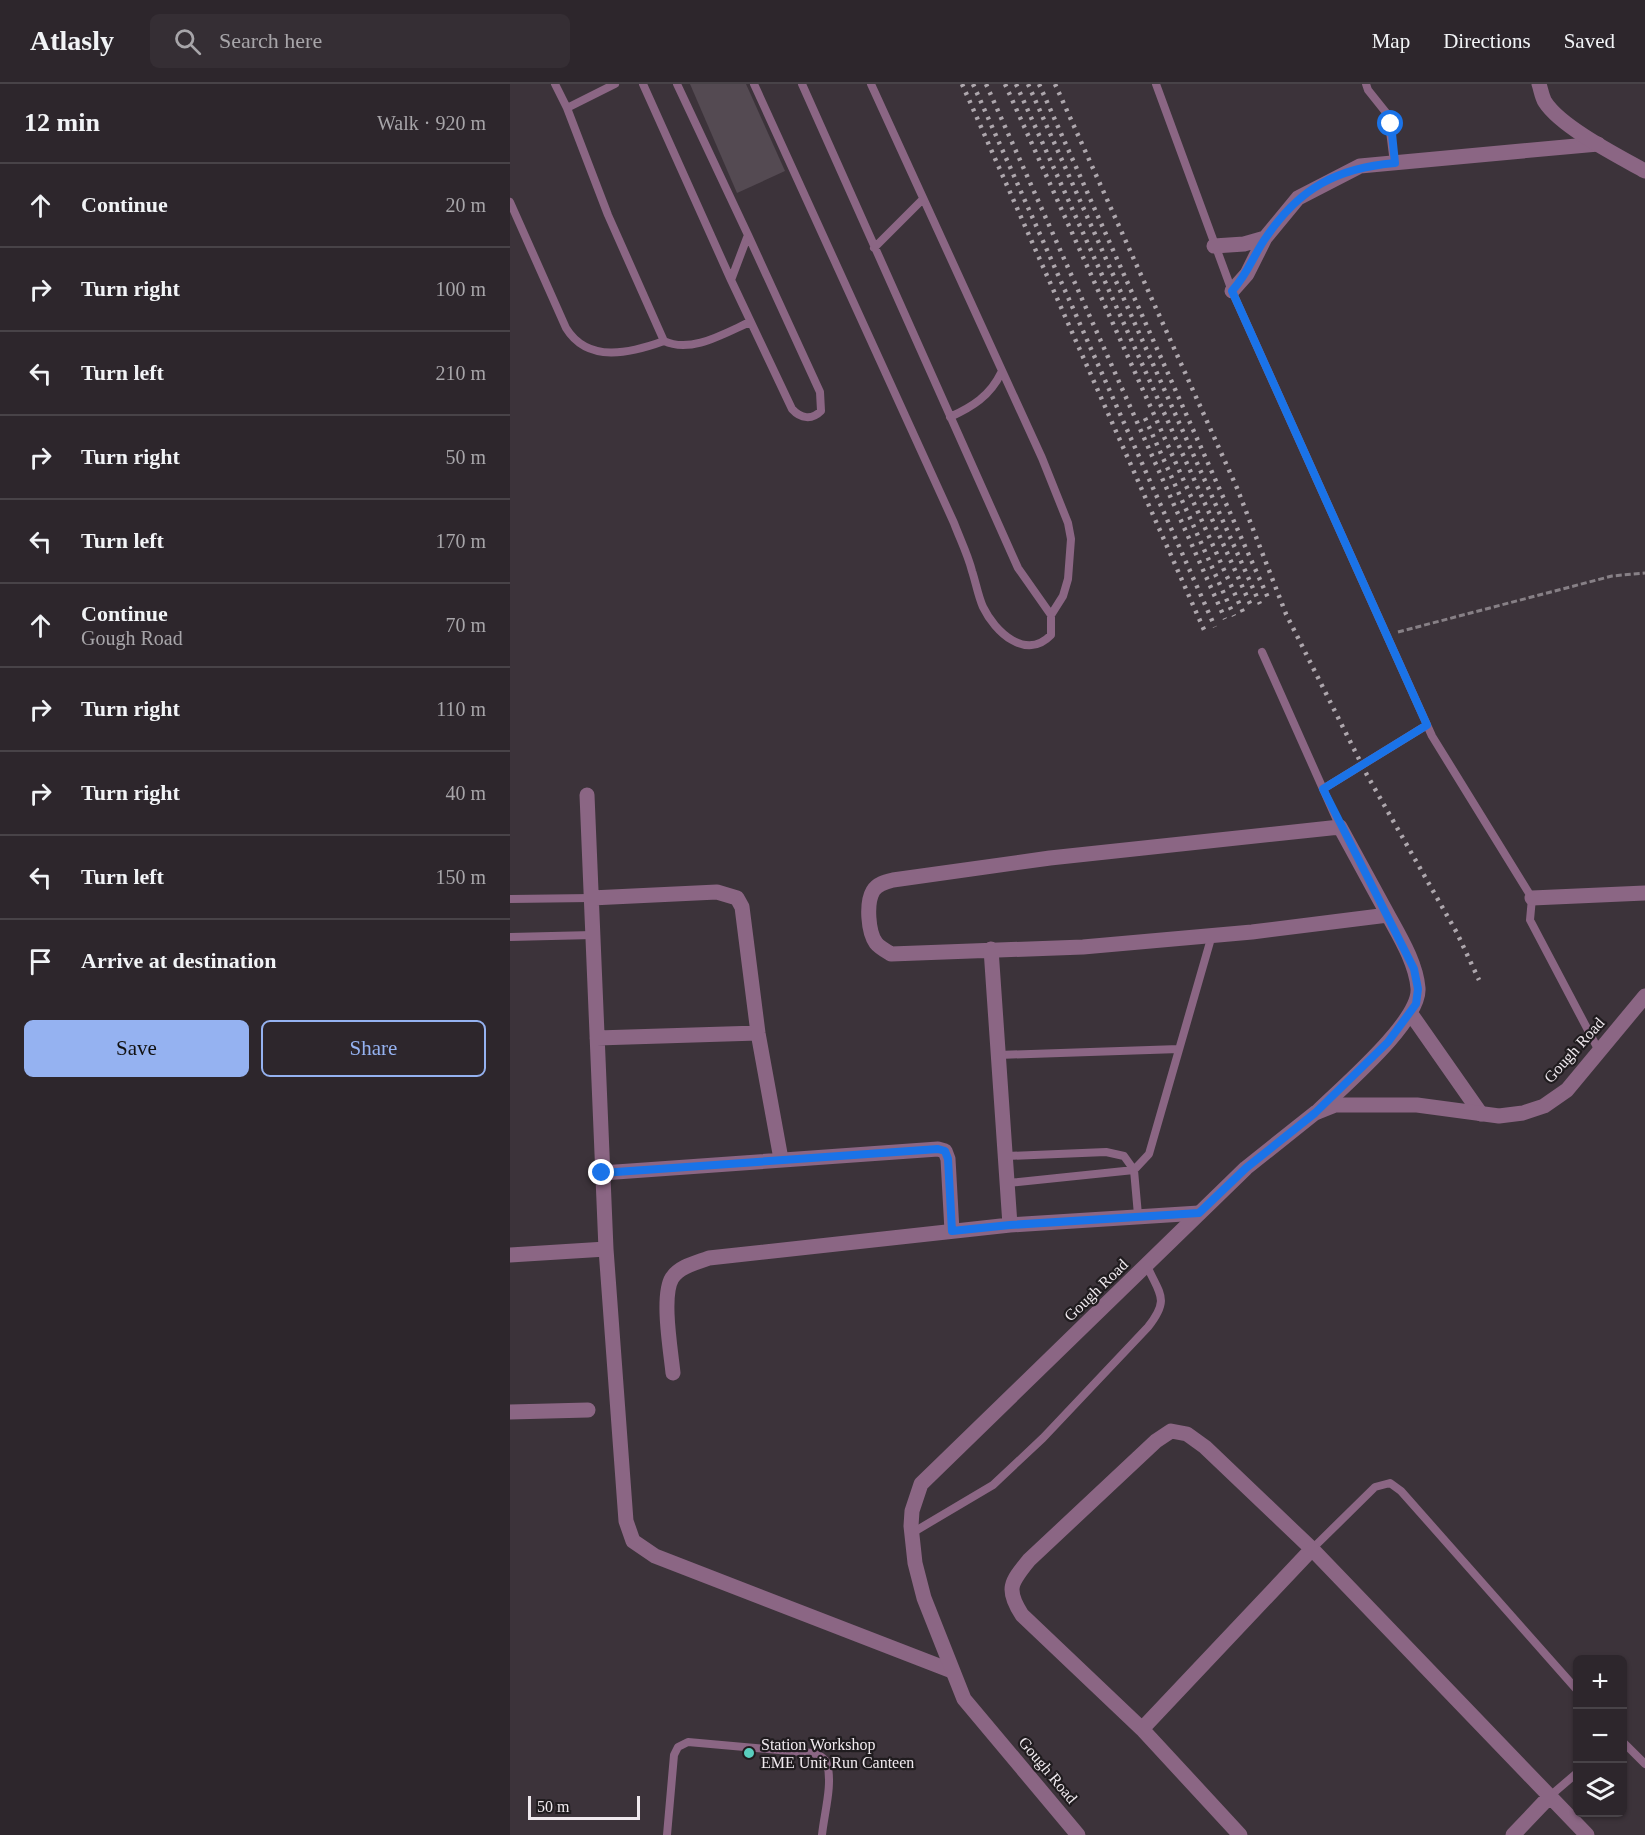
<!DOCTYPE html>
<meta charset="utf-8">
<style>
body{margin:0;font-family:"Times New Roman",serif;background:#352e34;color:#f1f3f6}
.controls{position:absolute;right:18px;bottom:18px;display:grid;overflow:hidden;border-radius:9px;box-shadow:0 2px 4px #0004}
.controls button{width:54px;height:54px;display:grid;place-items:center;padding:0;border:0;border-bottom:2px solid #484348;background:#2d262c;color:#f1f3f6;font:30px sans-serif}
.scale{position:absolute;left:18px;bottom:15px;width:112px;box-sizing:border-box;padding-left:6px;border:3px solid #f0eaef;border-top:0;font-size:16px;line-height:21px;white-space:nowrap;color:#f0eaef;-webkit-text-stroke:4px #201c1f;paint-order:stroke}
.stop{position:absolute;width:18px;height:18px;margin:-14px;border:4px solid #1a73e8;border-radius:50%;background:#fff}
.stop.end{background:#1a73e8;border-color:#fff;box-shadow:0 2px 6px #0008}
.list{margin:0;padding:0;list-style:none}
h2{display:flex;justify-content:space-between;align-items:center;height:78px;margin:0;padding:0 24px;font-size:26px}
h2 small{font-size:20px;font-weight:400;color:#a7a5a9}
.list li{display:grid;grid-template-columns:39px 1fr auto;gap:18px;align-items:center;box-sizing:border-box;height:84px;padding:0 24px;border-top:2px solid #484348}
.list b{display:block;font-size:22px;white-space:nowrap}
.list p{margin:0;font-size:20px;white-space:nowrap;color:#a7a5a9}
.list em{font-size:20px;font-style:normal;color:#a7a5a9}
.actions{display:flex;gap:12px;padding:18px 24px}
.actions a{flex:1;padding:14px 0;border:2px solid #95b2f1;border-radius:9px;text-align:center;font-size:21px;color:#95b2f1}
.actions .main{background:#95b2f1;color:#111}
.icon{flex:none;width:33px;height:33px;fill:none;stroke:currentColor;stroke-width:2;stroke-linecap:round;stroke-linejoin:round}
.map{position:relative;flex:none;width:1135px;height:1751px;overflow:hidden}
header{display:flex;align-items:center;gap:36px;box-sizing:border-box;height:84px;padding:0 30px;background:#2d262c;border-bottom:2px solid #484348}
header strong{font-size:28px}
nav{display:flex;gap:33px;margin-inline-start:auto;font-size:21px}
.search{width:420px;height:54px;background:#352e34;display:flex;align-items:center;gap:15px;box-sizing:border-box;padding:0 21px;border-radius:9px;color:#a7a5a9;font-size:22px}
main{display:flex}
aside{flex:1;background:#2d262c}
.map>svg:first-child{display:block}
</style>
<header>
<strong>Atlasly</strong>
<div class="search"><svg class="icon" aria-label="search" viewBox="0 0 24 24"><circle cx="10" cy="10" r="6"/><path d="M15 15l6 6"/></svg>Search here</div>
<nav><a>Map</a><a>Directions</a><a>Saved</a></nav>
</header>
<main>
<aside>
<h2>12 min<small>Walk · 920 m</small></h2>
<ul class="list">
<li><svg class="icon" aria-label="ahead" viewBox="0 0 24 24"><path d="M12 20V5M6 11l6-6 6 6"/></svg><div><b>Continue</b></div><em>20 m</em></li>
<li><svg class="icon" aria-label="right" viewBox="0 0 24 24"><path d="M7 20v-9h11M14 6l5 5-5 5"/></svg><div><b>Turn right</b></div><em>100 m</em></li>
<li><svg class="icon" aria-label="left" viewBox="0 0 24 24"><path d="M17 20v-9H6M10 6l-5 5 5 5"/></svg><div><b>Turn left</b></div><em>210 m</em></li>
<li><svg class="icon" aria-label="right" viewBox="0 0 24 24"><path d="M7 20v-9h11M14 6l5 5-5 5"/></svg><div><b>Turn right</b></div><em>50 m</em></li>
<li><svg class="icon" aria-label="left" viewBox="0 0 24 24"><path d="M17 20v-9H6M10 6l-5 5 5 5"/></svg><div><b>Turn left</b></div><em>170 m</em></li>
<li><svg class="icon" aria-label="ahead" viewBox="0 0 24 24"><path d="M12 20V5M6 11l6-6 6 6"/></svg><div><b>Continue</b><p>Gough Road</p></div><em>70 m</em></li>
<li><svg class="icon" aria-label="right" viewBox="0 0 24 24"><path d="M7 20v-9h11M14 6l5 5-5 5"/></svg><div><b>Turn right</b></div><em>110 m</em></li>
<li><svg class="icon" aria-label="right" viewBox="0 0 24 24"><path d="M7 20v-9h11M14 6l5 5-5 5"/></svg><div><b>Turn right</b></div><em>40 m</em></li>
<li><svg class="icon" aria-label="left" viewBox="0 0 24 24"><path d="M17 20v-9H6M10 6l-5 5 5 5"/></svg><div><b>Turn left</b></div><em>150 m</em></li>
<li><svg class="icon" aria-label="arrive" viewBox="0 0 24 24"><path d="M6 21V4h12l-3 4 3 4H6"/></svg><div><b>Arrive at destination</b></div></li>
</ul>
<div class="actions"><a class="main">Save</a><a>Share</a></div>
</aside>
<div class="map">
<svg width="1135" height="1751" viewBox="0 0 1135 1751">
<rect width="100%" height="100%" fill="#3c333a"/>
<path fill="#544a52" d="M180 0H236L275 87 227 109Z"/>
<g fill="none" stroke-linecap="round" stroke-linejoin="round">
<path stroke="#878086" stroke-width="3" stroke-dasharray="6 3" stroke-linecap="butt" d="M888 548 1102 492 1135 489"/>
<path stroke="#8b6684" stroke-width="8" d="M45 0 57 24
M105 0 57 24 98 131 154 257C181 270 215 249 240 238
M133 0 221 196
M167 0 238 151 221 196 282 325C291 335 302 336 311 327L310 308 238 151
M244 0 444 439C450 455 458 471 462 487 466 499 468 512 473 523 485 548 516 577 541 551V531L508 484 292 0
M361 0 532 374 558 439 561 455 558 495 553 512 541 531
M646 0 722 207 922 652 1022 814 1020 836 1089 967
M856 0 858 6 878 31 884 79
M0 118 56 244C78 280 121 269 154 257
M364 164 413 115
M440 333C462 323 480 312 491 289
M752 568 830 743
M813 705 917 641
M0 815 81 814
M0 853 83 851
M489 971 669 965
M497 1072 596 1068 614 1072 624 1086 628 1131
M498 1099 624 1086 639 1070 702 851
M402 1449 483 1401 533 1354 638 1243C660 1215 650 1211 637 1182
M802 1465 865 1403 880 1399 891 1407 1068 1607
M1112 1657 1135 1680
M1040 1712 1068 1688
M157 1751 164 1671 168 1663 178 1658 302 1669C308 1671 315 1673 317 1680 323 1700 314 1730 312 1751"/>
<path stroke="#8b6684" stroke-width="15" d="M704 162 734 160 755 154
M722 207 737 190 755 154 788 114 850 82 1088 60
M77 711 96 1165 116 1437 123 1457 145 1472 442 1587
M81 814 207 808 227 814 232 823 248 949 271 1075
M1022 814 1135 809
M481 865 500 1141
M901 930 971 1030
M87 954 248 949
M807 1028C831 1004 911 937 908 904 906 879 890 853 878 831L830 743 540 774 383 796C375 798 367 800 363 807 356 819 358 848 366 859 369 863 376 867 381 870L573 863 742 848 878 831
M92 1089 428 1065 435 1067 438 1075 442 1147
M0 1171 96 1165
M163 1289C161 1268 151 1212 162 1194 170 1182 186 1179 199 1174L500 1141 689 1129
M0 1328 78 1326
M632 1645 802 1465
M730 1751 632 1645 512 1531C495 1505 501 1498 519 1476L646 1357 661 1347 677 1350 695 1363 802 1465 1077 1751
M1003 1751 1040 1712"/>
<path stroke="#8b6684" stroke-width="15" d="M1029 0C1031 6 1032 13 1035 18 1051 43 1108 72 1135 87
M568 1751 454 1615 414 1514 405 1479 401 1442 402 1427 411 1400 736 1084 805 1029 825 1021H907L989 1032 1013 1029 1034 1022 1057 1006 1135 912"/>
<path stroke="#aea7ad" stroke-width="4.5" stroke-dasharray="3 6" stroke-linecap="butt" d="M452 0 695 548
M463 0 705 543
M476 0 715 535
M495 0 733 528
M506 0 742 524
M518 0 750 520
M529 0 759 516
M545 0 727 404 776 530 857 691 947 849 969 896
M635 334 724 532"/>
</g>
<g fill="none" stroke-linecap="round" stroke-linejoin="round">
<path stroke="#1a73e8" stroke-width="8" d="M92 1089 428 1065 435 1067 438 1075 442 1147 500 1141 689 1129 736 1084 805 1029 878 958 906 920 908 905 904 885 813 705 917 641 722 207C740 187 743 171 757 152 790 104 827 84 885 79L881 40"/>
</g>
<circle fill="#59cebe" stroke="#201c1f" stroke-width="2" cx="239" cy="1669" r="6"/>
<g text-anchor="middle" dominant-baseline="central" stroke-width="4.5" stroke-linejoin="round" paint-order="stroke">
<g font-size="16" fill="#f0eaef" stroke="#201c1f">
<text transform="translate(1064 966) rotate(-48)">Gough Road</text>
<text transform="translate(586 1206) rotate(-44)">Gough Road</text>
<text transform="translate(538 1686) rotate(50)">Gough Road</text>
</g>
<g font-size="16" fill="#f0eaef" stroke="#201c1f" text-anchor="start">
<text x="251" y="1660">Station Workshop<tspan x="251" dy="18">EME Unit Run Canteen</tspan></text>
</g>
</g>
</svg>
<div class="controls">
<button>+</button>
<button>−</button>
<button><svg class="icon" aria-label="layers" viewBox="0 0 24 24"><path d="M12 4l9 5-9 5-9-5zM3 14l9 5 9-5"/></svg></button>
</div>
<div class="scale">50 m</div>
<div class="stop" style="left:881px;top:40px"></div>
<div class="stop end" style="left:92px;top:1089px"></div>
</div>
</main>
